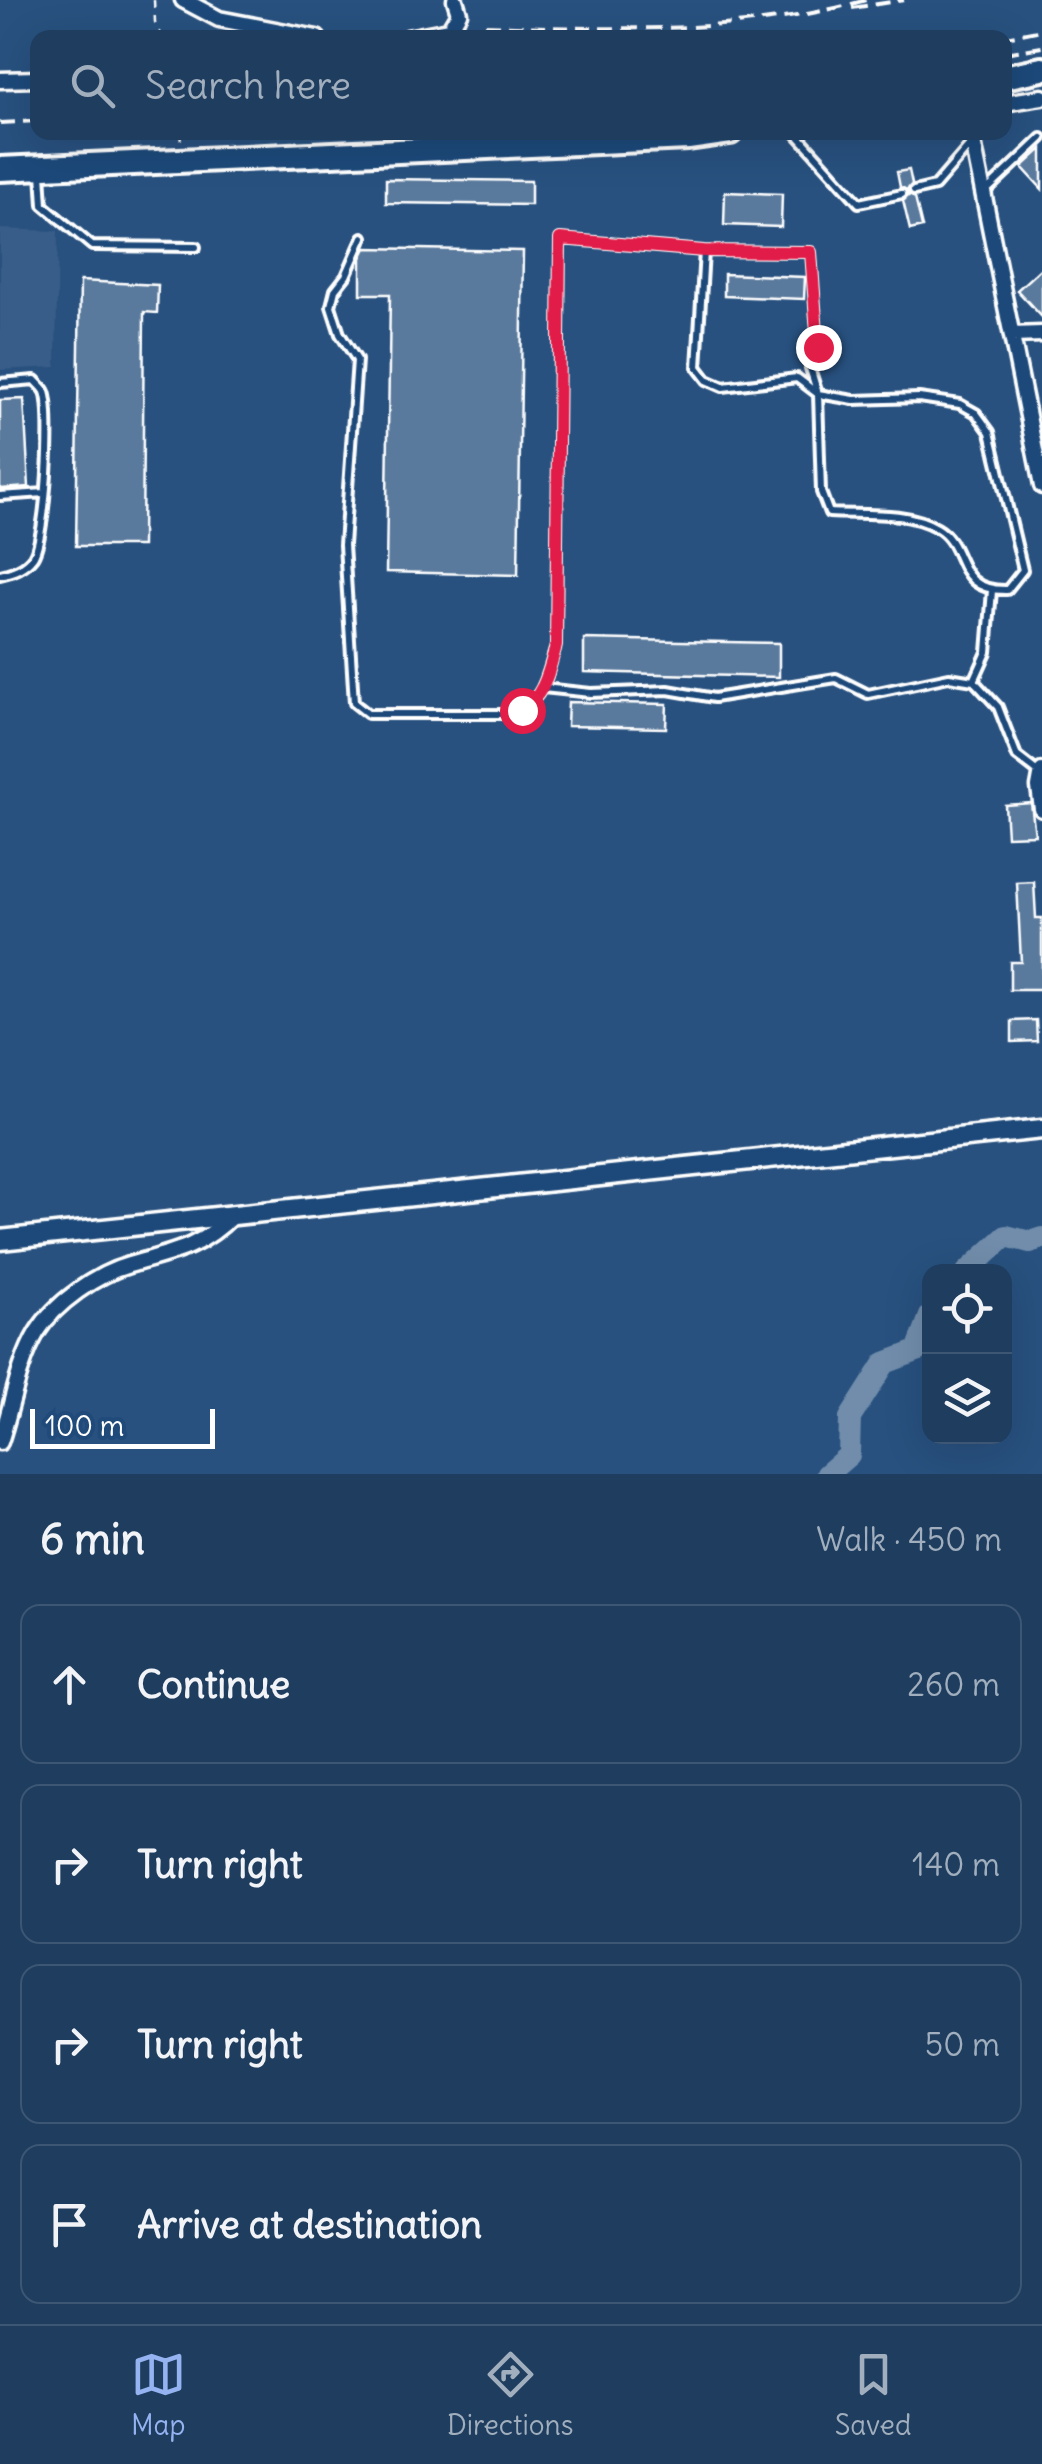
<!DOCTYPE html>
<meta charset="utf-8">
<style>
body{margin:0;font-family:Delius,sans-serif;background:#264465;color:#f1f3f6}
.controls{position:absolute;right:30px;bottom:30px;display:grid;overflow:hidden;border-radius:20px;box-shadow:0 10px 40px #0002}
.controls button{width:90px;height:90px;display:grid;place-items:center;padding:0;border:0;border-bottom:2px solid #3c5674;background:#1e3d5f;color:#f1f3f6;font:50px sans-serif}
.scale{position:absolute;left:30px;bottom:25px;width:185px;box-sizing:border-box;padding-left:10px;border:5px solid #fff;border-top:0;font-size:28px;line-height:35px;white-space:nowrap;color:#fff;-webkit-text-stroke:8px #1f4a7a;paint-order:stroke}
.stop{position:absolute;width:30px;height:30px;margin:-22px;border:8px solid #e11d48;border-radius:50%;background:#fff}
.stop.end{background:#e11d48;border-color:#fff;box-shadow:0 2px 10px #0008}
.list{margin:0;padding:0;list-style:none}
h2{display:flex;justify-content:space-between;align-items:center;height:130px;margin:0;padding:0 40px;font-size:42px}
h2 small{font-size:32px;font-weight:400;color:#a1aebd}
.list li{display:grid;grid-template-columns:65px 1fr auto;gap:30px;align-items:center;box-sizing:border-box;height:160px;margin:0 20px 20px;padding:0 20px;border:2px solid #3c5674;border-radius:20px}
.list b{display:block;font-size:38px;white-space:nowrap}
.list em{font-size:32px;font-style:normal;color:#a1aebd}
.icon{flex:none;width:55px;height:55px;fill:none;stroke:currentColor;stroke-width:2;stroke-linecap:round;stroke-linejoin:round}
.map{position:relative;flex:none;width:1042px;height:1474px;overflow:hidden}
.search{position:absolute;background:#1e3d5f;box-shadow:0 10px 40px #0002;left:30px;right:30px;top:30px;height:110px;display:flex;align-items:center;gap:25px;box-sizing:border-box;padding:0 35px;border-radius:20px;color:#a1aebd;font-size:38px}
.sheet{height:850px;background:#1e3d5f}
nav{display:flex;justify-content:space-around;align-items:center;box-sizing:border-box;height:140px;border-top:2px solid #3c5674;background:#1e3d5f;font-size:28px;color:#a1aebd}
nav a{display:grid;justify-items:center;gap:5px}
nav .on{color:#95b2f1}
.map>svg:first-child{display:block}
</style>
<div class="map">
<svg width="1042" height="1474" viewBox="0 0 1042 1474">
<rect width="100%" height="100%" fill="#28517f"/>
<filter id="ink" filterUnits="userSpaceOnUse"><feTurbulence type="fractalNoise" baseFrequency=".01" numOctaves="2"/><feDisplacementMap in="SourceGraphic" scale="20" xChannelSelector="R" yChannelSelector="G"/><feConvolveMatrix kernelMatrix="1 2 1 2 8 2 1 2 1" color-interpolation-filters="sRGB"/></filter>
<g filter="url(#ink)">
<path fill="#375d88" d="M0 229 58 231 56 367 0 370Z"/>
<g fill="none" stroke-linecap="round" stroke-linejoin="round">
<path stroke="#718dab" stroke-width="22" d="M967 1272 1006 1236 1030 1242 1042 1238
M827 1474 849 1455 850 1418 885 1363 917 1351 930 1316"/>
</g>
<path fill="#5a7a9d" stroke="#fff" stroke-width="2.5" d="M1042 149V189L1022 167Z
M909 170 912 184 907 190 900 187 897 172Z
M386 179 531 181V205L386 203Z
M725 192 782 194 781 227 724 225Z
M909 195 915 198 922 227 910 230 903 201Z
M366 248 523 251 518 575 386 572 390 294H361V258Z
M1042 267V317L1017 290Z
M724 274 805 277 804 299 724 296Z
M80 281 158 285 157 313 144 312 142 546H76Z
M24 399 29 487 0 489V400Z
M584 639 779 643V677L584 672Z
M568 702 667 704 666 728 567 726Z
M1031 803 1035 835 1007 836 1005 805Z
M1034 882 1036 918H1042V990H1010V962H1021L1017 883Z
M1036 1020 1037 1041 1012 1042V1021Z"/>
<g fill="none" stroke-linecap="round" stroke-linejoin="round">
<defs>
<path id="service" d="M795 132 859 203 902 194
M41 173 43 205 92 246 196 247
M914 191 935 186 972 143
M985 192 1042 138
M363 237 346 276 335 290 331 306 340 334 357 360 344 545 354 703 368 714H506C545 703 545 681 556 646L560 239 704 251 811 252 818 347 810 368 818 394 821 492 829 513C862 515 907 510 937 528 968 546 952 591 1007 590L1023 570 990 432 976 413 960 404 919 398 854 400 818 394 797 378 723 387 707 380 697 367 704 251
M0 383 35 380C38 384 43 387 45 392 53 413 46 538 33 557 25 568 13 572 0 575
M0 496 45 493
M974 681 998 707 1017 756 1039 773
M543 688 591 693 668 690 714 698 836 678 868 694 949 677 974 681 987 652 992 590"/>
<path id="minor" d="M183 0 219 19 317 38
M407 38 449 30 459 13 455 0
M0 80 38 79
M1004 103 1042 97
M971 132 1042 486
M1012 335 1042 334
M1042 771 1039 787 1042 809
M0 1442C12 1407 18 1364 37 1332 55 1303 97 1274 129 1265 173 1252 199 1249 232 1216"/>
<path id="tertiary" d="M0 1240 1042 1129"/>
<path id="trunk" d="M1004 77 1042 69
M0 169 688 138 730 132"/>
</defs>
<use href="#service" stroke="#fff" stroke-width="14"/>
<use href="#minor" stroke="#fff" stroke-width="21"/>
<use href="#tertiary" stroke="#fff" stroke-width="25"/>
<use href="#trunk" stroke="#fff" stroke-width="30"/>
<path stroke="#fff" stroke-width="2.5" stroke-dasharray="8 8" stroke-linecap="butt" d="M154 0 155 22 163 38
M179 132 181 140"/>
<use href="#service" stroke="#1f4a7a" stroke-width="6"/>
<use href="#minor" stroke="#1f4a7a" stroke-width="14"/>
<use href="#tertiary" stroke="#1f4a7a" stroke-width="18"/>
<use href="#trunk" stroke="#1f4a7a" stroke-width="22"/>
<path stroke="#fff" stroke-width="4" stroke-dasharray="15 8" stroke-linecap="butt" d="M852 8 904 0
M485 25C614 29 742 36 866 0
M1000 38 1042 30
M1004 53 1042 47
M0 123 38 121"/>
</g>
</g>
<g fill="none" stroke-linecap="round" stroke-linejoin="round" filter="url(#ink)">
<path stroke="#e11d48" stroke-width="12" d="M522 710C545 695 549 670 556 646L560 239 704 251 811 252 818 347"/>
</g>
</svg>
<div class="controls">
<button><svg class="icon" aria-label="locate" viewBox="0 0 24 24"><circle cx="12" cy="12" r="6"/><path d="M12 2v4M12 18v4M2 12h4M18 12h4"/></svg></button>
<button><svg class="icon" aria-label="layers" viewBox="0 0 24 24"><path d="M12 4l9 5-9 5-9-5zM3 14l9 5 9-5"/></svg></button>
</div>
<div class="scale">100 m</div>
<div class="stop" style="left:522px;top:710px"></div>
<div class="stop end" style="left:818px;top:347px"></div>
<div class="search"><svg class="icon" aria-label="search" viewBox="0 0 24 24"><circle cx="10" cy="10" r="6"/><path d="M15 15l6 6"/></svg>Search here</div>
</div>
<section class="sheet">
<h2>6 min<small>Walk · 450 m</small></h2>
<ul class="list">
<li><svg class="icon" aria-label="ahead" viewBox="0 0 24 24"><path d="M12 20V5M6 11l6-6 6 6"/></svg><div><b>Continue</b></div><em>260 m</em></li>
<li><svg class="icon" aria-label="right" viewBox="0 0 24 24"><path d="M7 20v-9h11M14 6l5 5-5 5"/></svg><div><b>Turn right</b></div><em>140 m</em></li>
<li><svg class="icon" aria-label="right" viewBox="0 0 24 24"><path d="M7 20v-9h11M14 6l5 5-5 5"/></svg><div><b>Turn right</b></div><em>50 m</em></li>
<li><svg class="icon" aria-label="arrive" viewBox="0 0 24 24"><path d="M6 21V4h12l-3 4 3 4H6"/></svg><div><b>Arrive at destination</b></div></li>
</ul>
</section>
<nav>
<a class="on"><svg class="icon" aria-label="map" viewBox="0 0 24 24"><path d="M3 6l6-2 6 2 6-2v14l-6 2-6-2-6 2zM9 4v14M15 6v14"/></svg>Map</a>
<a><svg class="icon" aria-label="directions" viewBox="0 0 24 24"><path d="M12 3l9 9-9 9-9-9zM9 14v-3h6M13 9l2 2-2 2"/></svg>Directions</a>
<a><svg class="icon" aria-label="saved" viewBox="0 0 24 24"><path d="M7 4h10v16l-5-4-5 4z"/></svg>Saved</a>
</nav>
